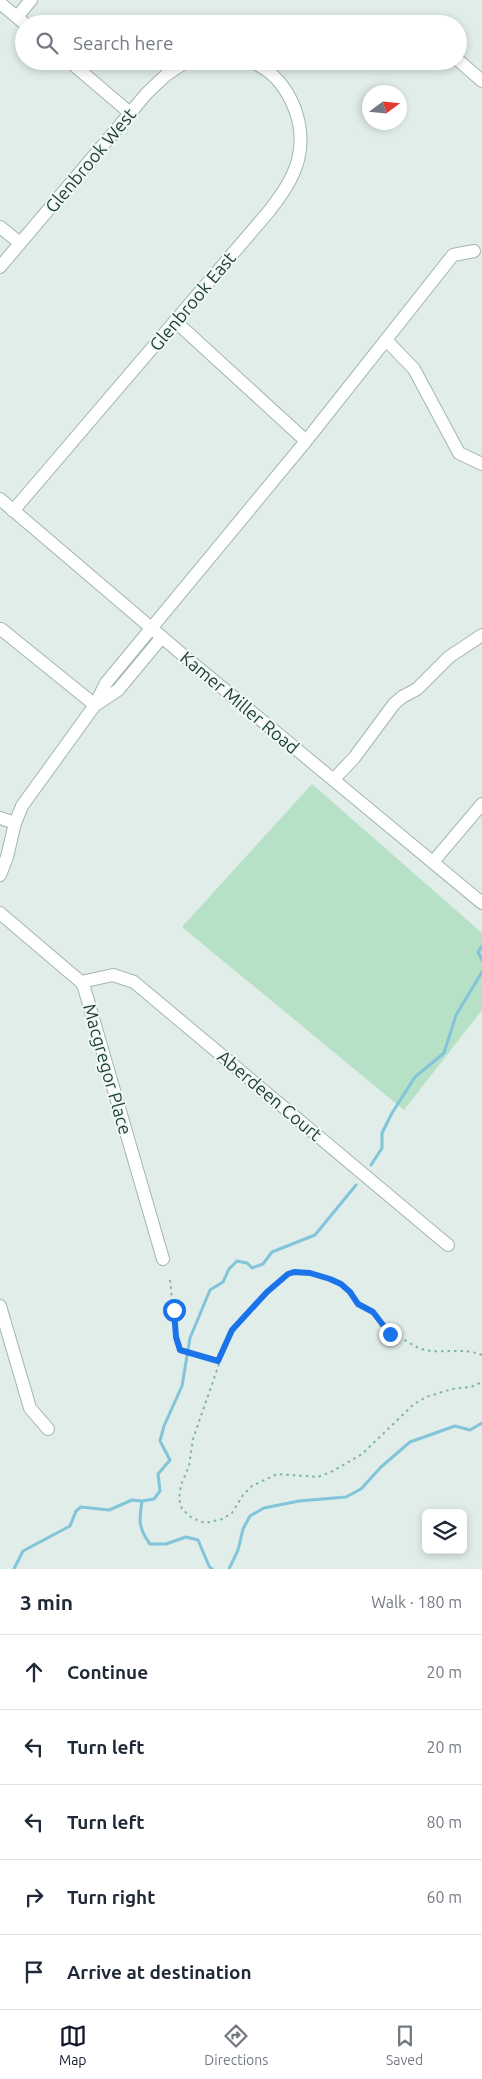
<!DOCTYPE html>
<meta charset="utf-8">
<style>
body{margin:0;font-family:Ubuntu,sans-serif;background:#f6f6f7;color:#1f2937}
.controls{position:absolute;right:15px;bottom:15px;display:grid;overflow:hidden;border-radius:8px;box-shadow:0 2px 8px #0003}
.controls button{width:45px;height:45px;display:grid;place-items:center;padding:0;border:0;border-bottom:1px solid #e0e1e3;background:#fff;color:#1f2937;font:25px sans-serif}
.compass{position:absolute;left:362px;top:85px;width:45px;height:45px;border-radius:50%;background:#fff;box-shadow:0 2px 8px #0003;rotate:75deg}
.stop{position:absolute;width:15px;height:15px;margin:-11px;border:4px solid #1a73e8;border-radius:50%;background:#fff}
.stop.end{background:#1a73e8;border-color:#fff;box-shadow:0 1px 5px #0008}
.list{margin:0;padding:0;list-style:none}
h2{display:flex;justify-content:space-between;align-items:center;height:65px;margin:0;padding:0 20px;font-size:21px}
h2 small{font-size:16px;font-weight:400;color:#747a83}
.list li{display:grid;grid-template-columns:32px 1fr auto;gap:15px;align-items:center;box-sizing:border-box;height:75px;padding:0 20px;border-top:1px solid #e0e1e3}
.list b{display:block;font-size:19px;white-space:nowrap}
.list em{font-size:16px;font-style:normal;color:#747a83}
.icon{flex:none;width:28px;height:28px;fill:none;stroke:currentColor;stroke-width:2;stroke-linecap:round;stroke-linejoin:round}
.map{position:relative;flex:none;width:482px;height:1569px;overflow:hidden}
.search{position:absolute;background:#fff;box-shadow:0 2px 8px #0003;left:15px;right:15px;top:15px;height:55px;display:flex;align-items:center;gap:12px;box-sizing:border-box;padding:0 18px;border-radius:28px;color:#747a83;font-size:19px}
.sheet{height:440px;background:#fff}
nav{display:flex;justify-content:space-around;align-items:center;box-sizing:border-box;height:70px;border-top:1px solid #e0e1e3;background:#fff;font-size:14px;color:#747a83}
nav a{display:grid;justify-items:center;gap:2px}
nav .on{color:#111827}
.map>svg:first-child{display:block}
</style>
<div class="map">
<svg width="482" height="1569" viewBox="0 0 482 1569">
<rect width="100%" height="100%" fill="#e0ede9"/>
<path fill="#b7e1c6" d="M312 784 482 933V1010L404 1110 182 927Z"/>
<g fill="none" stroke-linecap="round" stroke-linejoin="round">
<path stroke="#82c4d9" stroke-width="3" d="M482 946 478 952 482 960
M371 1165 382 1148V1133L392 1113 415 1077 444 1053 456 1015 482 972
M142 1501 154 1499 160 1491 158 1474 170 1460 160 1441 164 1426 182 1386 190 1338 210 1290 223 1282 229 1269 237 1261 247 1263 252 1268 263 1264 272 1252 315 1235 356 1185
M14 1569 23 1551 70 1526 76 1511 81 1507 109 1510 132 1500 142 1501C139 1520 138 1528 150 1544H166L186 1537 198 1540 209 1566 212 1569
M229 1569 238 1550 243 1529 250 1516 264 1508 299 1501 346 1497 361 1489 381 1467 410 1442 455 1426 470 1430 482 1423"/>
<defs>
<path id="minor" d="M0 3 25 24
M17 17 31 0
M458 60 482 81
M69 61 130 113
M0 227 20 243
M0 267 147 93 166 75 187 61
M175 321 306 441
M386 340 414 369 459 453 482 464
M0 499 190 661 482 903
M13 511 270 210C282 194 293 179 298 160 308 122 287 74 249 61
M1 629 95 705
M97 704 118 690 162 637
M334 779 354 758 394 704 402 697 417 689 449 657 482 635
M0 818 15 823
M433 862 482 804
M0 875 7 857 15 823 22 806 95 705 106 683 306 441 453 255 474 251
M0 913 81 982 84 987 163 1259
M81 982 113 975 134 982 448 1245
M0 1306 30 1408 48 1429"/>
</defs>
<use href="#minor" stroke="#a2b6b1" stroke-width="14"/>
<path stroke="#7db5a8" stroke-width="2" stroke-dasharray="2.5 4" stroke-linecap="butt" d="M170 1280 176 1337 180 1350 217 1361
M482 1355C462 1347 444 1354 426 1350 413 1348 403 1336 390 1334L373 1312 358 1304 350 1292 341 1284 331 1279 310 1273 294 1272 288 1274 267 1293 228 1338 193 1439 189 1466 181 1485 179 1499 182 1509 192 1518 205 1523 222 1519 232 1513 243 1495 252 1486 277 1474 318 1477 333 1471 362 1454 414 1404 426 1397 452 1389 471 1387 482 1382"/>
<use href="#minor" stroke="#fff" stroke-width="12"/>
</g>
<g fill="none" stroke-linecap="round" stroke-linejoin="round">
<path stroke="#1a73e8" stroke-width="6" d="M174 1310 176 1337 180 1350 218 1361 232 1330 267 1292 288 1274 294 1272 310 1273 330 1279 341 1284 350 1292 358 1304 373 1312 390 1334"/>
</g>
<g text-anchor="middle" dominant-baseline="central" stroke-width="4" stroke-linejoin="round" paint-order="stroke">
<g font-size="18" fill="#1f403a" stroke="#f1f9f6">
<text transform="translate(90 160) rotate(-50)">Glenbrook West</text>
<text transform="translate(192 301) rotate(-50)">Glenbrook East</text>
<text transform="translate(240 702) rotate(40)">Kamer Miller Road</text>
<text transform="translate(108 1069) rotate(74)">Macgregor Place</text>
<text transform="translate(270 1095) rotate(40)">Aberdeen Court</text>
</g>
</g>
</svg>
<div class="controls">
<button><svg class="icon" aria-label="layers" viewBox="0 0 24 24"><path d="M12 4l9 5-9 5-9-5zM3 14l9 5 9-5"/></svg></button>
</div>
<svg class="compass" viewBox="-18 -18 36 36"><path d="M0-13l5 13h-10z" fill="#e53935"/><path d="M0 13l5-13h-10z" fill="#747a83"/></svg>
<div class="stop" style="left:174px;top:1310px"></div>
<div class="stop end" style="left:390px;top:1334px"></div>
<div class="search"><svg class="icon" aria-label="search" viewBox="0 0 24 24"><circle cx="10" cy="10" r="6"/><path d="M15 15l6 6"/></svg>Search here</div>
</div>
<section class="sheet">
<h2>3 min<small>Walk · 180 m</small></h2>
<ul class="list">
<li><svg class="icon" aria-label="ahead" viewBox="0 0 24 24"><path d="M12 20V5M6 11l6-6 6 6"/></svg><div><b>Continue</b></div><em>20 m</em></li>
<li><svg class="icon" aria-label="left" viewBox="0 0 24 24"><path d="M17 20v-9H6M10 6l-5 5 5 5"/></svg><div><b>Turn left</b></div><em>20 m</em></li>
<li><svg class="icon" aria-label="left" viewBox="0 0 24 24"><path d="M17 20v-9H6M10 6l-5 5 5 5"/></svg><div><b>Turn left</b></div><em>80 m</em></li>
<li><svg class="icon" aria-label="right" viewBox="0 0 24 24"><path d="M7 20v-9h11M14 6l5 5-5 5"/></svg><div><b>Turn right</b></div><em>60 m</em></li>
<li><svg class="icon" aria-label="arrive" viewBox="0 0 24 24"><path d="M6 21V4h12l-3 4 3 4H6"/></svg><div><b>Arrive at destination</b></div></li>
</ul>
</section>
<nav>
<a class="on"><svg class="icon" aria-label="map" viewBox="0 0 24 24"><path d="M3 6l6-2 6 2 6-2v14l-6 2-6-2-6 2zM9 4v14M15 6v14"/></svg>Map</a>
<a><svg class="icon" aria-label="directions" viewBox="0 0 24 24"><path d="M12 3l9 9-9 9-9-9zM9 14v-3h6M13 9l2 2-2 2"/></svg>Directions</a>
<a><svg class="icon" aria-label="saved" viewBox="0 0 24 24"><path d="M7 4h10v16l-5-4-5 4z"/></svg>Saved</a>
</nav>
